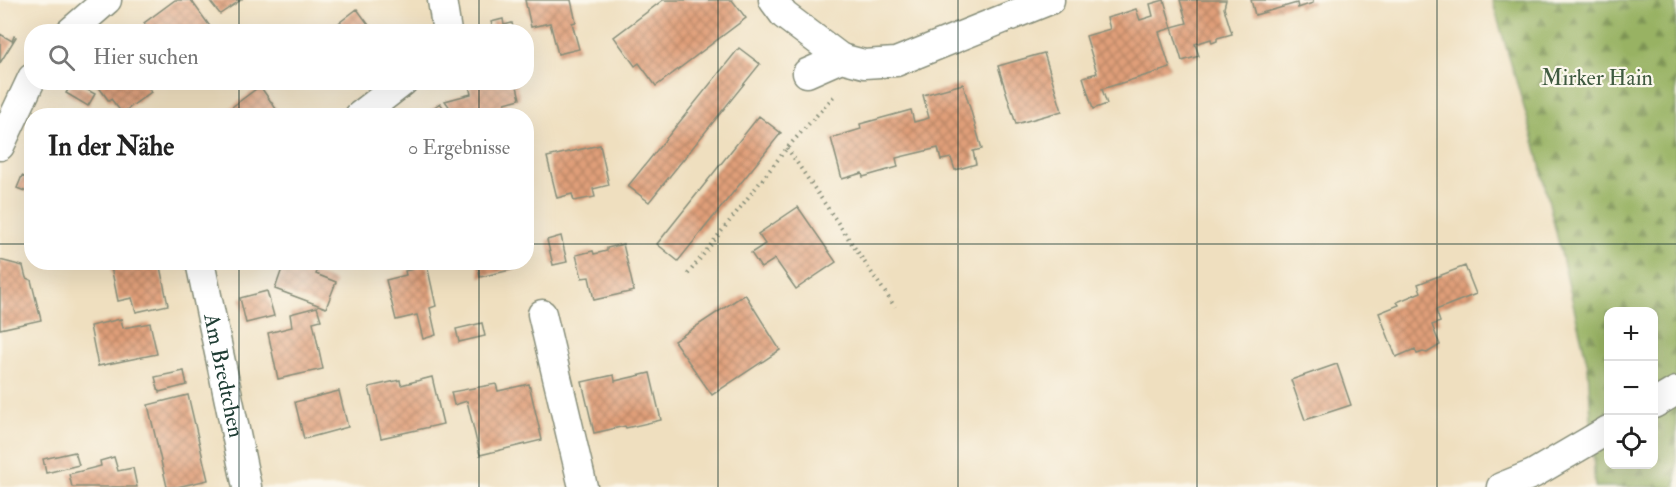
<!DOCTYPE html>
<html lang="de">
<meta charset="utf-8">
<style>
body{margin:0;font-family:"IM FELL Double Pica",serif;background:#f6f6f6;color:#222}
.controls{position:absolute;right:18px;bottom:18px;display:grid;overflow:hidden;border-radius:12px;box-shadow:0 6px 24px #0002}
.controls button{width:54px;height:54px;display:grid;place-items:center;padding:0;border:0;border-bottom:2px solid #e0e0e0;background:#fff;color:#222;font:30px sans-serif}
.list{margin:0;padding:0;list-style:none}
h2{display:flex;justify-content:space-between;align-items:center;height:78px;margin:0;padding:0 24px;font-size:26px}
h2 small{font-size:20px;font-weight:400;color:#767676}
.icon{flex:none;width:33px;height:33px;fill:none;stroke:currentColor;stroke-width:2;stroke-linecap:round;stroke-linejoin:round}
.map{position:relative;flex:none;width:1676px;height:487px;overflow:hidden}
.search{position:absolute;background:#fff;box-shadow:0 6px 24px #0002;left:24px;top:24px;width:510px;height:66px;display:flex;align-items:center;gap:15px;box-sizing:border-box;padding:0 21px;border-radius:24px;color:#767676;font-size:22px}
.panel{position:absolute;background:#fff;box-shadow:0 6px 24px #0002;left:24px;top:108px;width:510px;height:162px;border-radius:24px}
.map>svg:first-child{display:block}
</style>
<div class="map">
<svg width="1676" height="487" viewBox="0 0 1676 487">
<defs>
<pattern id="forest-firs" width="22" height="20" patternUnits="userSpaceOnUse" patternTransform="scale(1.5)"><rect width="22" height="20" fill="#98b264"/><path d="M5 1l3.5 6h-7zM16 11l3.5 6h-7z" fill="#7b9253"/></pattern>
<pattern id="building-cross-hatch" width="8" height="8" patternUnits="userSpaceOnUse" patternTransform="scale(1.5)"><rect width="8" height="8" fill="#e09f79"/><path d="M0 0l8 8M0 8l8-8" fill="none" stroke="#b58364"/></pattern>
</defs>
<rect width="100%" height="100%" fill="#fbf7ec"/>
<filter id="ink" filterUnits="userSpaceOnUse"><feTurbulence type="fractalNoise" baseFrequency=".0167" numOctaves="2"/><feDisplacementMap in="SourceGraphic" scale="12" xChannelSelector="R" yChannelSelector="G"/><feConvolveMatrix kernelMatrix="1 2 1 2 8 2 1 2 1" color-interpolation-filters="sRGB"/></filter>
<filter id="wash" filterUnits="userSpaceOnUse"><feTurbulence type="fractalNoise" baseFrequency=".008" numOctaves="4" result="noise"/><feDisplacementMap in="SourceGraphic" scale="24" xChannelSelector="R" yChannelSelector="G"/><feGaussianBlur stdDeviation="1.35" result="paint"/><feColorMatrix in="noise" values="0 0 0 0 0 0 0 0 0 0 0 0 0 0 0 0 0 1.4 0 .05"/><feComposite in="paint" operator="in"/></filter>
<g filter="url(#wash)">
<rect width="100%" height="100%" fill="#efdfbf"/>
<path fill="url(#forest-firs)" stroke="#5c784c" stroke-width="1.5" fill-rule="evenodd" d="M1492 0H1676V487H1595L1588 366 1535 144ZM1608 312H1654V464H1608Z"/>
<g id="blocks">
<path fill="url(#building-cross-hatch)" d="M175 0H191L214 32H150L144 23Z
M209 0H241L220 14Z
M525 0H571L576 22 572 23 579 49 558 54 550 23 531 27Z
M663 0H732L746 18 656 86 639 63 635 66 614 37Z
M1164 0 1172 28 1159 32 1170 68 1102 89 1107 104 1093 109 1083 77 1097 73 1086 36 1110 29 1107 18 1121 14 1136 9 1140 20 1153 16 1150 4Z
M1180 0H1226L1224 8 1232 34 1217 38V41L1212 43 1211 39 1195 44 1199 56 1182 61 1172 27 1187 23Z
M1251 0H1313V3L1298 8 1297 3 1255 15Z
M357 9 374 32H327Z
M503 19 504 25 512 23 514 32H487L486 29 493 27 491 22Z
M0 34 12 41 14 36 16 37 0 63Z
M739 48 760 64 649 202 628 186Z
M1044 53 1062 111 1016 124 998 66Z
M73 82 95 94 88 106 66 93Z
M95 82H143L151 92 122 113 111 99 109 101Z
M468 82H516L520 99 505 103 507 110 485 116H456L445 101 471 94Z
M963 84 982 149 973 151 976 164 955 170 951 158 941 160 938 148 896 158 898 167 863 177 862 173 842 179 831 138 861 129 860 124 911 110 914 122 929 118 923 95Z
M260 86 281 116H220Z
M440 103 449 116H422Z
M759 116 781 133 678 261 657 244Z
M600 145 609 185 593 189 595 197 574 201 572 194 557 198 547 157Z
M22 176 32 180V194L17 188Z
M798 207 836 262 796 289 775 259 761 268 751 253 765 244 758 234Z
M561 236 567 262 553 265 547 240Z
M623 244 634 291 594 300 589 277 582 278 576 255 593 251 594 254 607 251V248Z
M0 260 23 266 26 278 31 280 41 320 0 329Z
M110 262H159L168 305 136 312 132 298 118 301Z
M274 262H321L316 274 336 282 326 308 275 289 283 266Z
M477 262H517L519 268 480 277Z
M427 265 436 306 430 308 436 335 423 339 417 315 396 320 386 280 406 275 405 271Z
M1465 266 1476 294 1436 310 1440 322 1432 325 1440 345 1427 353 1423 352 1417 354 1415 349 1396 357 1379 313 1399 305 1397 302 1421 292 1418 284Z
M267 291 274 316 246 323 240 298Z
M745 294 780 350 712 395 674 341Z
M317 307 321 320 313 322 323 369 278 379 268 333 292 327 290 314Z
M121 319 123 328 150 323 157 354 98 366 90 326Z
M482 323 485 336 459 342 456 329Z
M1337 364 1351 405 1305 420 1291 380Z
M184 371 187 385 159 392 155 377Z
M650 373 661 420 626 428 625 426 594 433 582 382 614 375 615 381Z
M432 377 443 424 381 438 369 387 400 380 401 385Z
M496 384 498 391 529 384 542 440 480 455 467 401 454 405 451 392Z
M339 391 348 427 304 439 295 402Z
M188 395 208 480 177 487H167L148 405Z
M75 452 79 465 46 473 43 459Z
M114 457 118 471 133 468 137 487H72L69 474 101 466 100 461Z"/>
</g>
</g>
<g filter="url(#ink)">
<use href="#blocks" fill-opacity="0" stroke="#878e7a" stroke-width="1.5"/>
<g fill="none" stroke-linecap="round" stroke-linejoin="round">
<defs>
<g id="minor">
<path d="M442 0 447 32"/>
<path d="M773 0 784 15 841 58"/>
<path d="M70 32 107 0"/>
<path d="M807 73 841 58 864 64 896 62 1050 0"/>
<path d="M359 116 403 82"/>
<path d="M0 146 32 78"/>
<path id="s1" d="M200 262 247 487"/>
<path d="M542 314 583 487"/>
<path d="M1654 404 1676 391"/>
<path d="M1501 487 1533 474 1608 430"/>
</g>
</defs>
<use href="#minor" stroke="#878e7a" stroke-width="31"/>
<path stroke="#878e7a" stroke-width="4" stroke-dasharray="1.5 4.5" stroke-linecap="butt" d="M787 148 895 307
M688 274 787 148 835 95"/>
<use href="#minor" stroke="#fff" stroke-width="28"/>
</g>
</g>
<path fill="none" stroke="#1f3d34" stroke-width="1.5" stroke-opacity="0.55" d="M239 0V32M479 0V32M718 0V487M958 0V487M1197 0V487M1437 0V487M239 82V116M479 82V116M0 244H32M526 244H1676M239 262V487M479 262V487"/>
<g text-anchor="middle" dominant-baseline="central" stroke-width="4.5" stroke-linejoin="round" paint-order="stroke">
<g font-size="22" fill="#3f5a40" stroke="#fbf7ec">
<text x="1597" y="78">Mirker Hain</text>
</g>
<g font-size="22" fill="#1f3d34" stroke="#fbf7ec">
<text stroke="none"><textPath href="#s1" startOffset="116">Am Bredtchen</textPath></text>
</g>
</g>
</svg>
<div class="controls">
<button>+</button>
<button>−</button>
<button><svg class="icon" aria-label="locate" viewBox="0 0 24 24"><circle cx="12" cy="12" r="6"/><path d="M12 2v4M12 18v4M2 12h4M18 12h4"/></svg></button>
</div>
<div class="search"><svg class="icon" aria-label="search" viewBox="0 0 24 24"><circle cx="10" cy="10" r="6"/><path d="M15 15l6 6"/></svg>Hier suchen</div>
<section class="panel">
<h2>In der Nähe<small>0 Ergebnisse</small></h2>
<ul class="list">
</ul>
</section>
</div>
